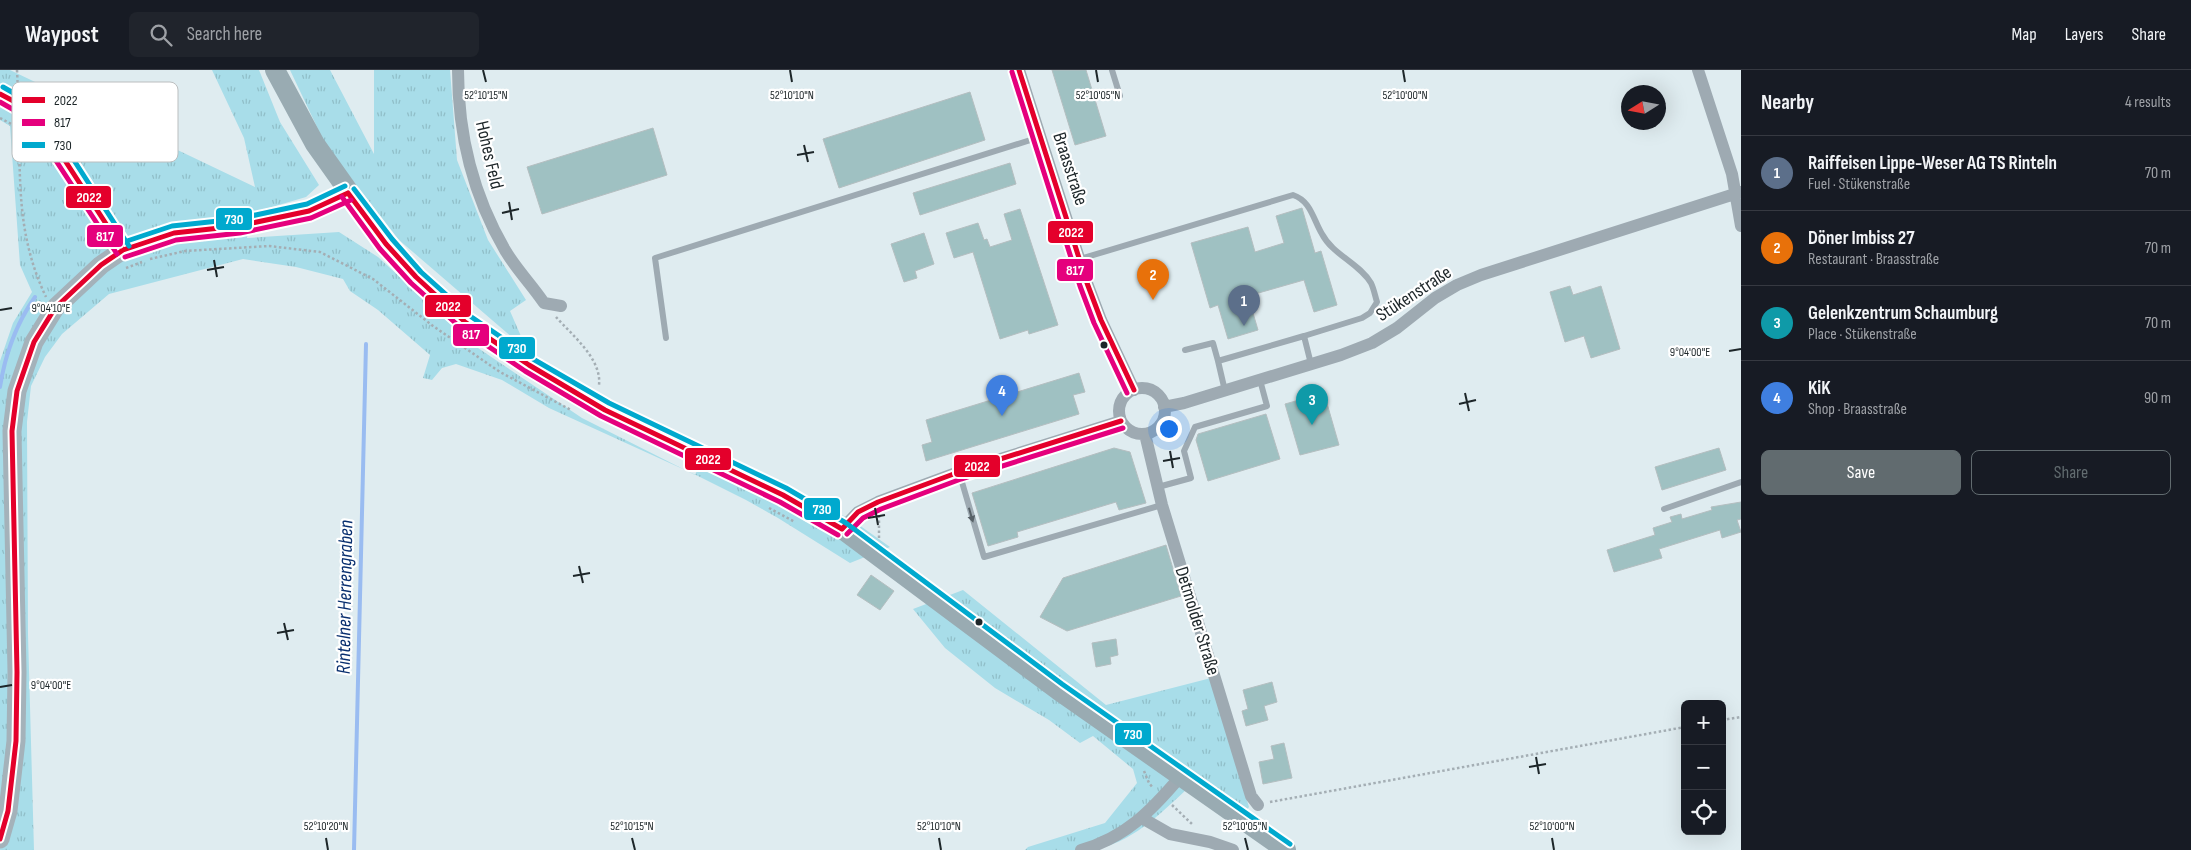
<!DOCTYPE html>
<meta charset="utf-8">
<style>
body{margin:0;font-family:"Sofia Sans Condensed",sans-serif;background:#20242c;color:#f1f3f6}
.controls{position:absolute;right:15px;bottom:15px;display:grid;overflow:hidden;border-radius:8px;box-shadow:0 5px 20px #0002}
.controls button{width:45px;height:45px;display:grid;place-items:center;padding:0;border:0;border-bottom:1px solid #363941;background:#171b24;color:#f1f3f6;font:25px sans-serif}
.compass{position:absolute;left:1621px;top:15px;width:45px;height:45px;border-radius:50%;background:#171b24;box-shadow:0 5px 20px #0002;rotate:259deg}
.you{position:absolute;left:1168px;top:358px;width:18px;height:18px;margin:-12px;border:4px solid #fff;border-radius:50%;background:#1a73e8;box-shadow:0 0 0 8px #1a73e833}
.badge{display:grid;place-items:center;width:32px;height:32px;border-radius:50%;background:#616b6f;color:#fff;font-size:16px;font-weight:700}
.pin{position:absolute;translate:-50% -41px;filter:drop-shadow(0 1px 2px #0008)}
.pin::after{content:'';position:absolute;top:26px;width:18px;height:15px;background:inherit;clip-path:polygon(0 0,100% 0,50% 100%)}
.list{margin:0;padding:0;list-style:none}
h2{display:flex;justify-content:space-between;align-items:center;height:65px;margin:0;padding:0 20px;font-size:21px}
h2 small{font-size:16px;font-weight:400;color:#9ea1a6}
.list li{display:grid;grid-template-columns:32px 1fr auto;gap:15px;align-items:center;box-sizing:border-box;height:75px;padding:0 20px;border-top:1px solid #363941}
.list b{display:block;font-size:19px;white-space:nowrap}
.list p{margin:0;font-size:16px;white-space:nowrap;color:#9ea1a6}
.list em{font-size:16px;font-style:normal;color:#9ea1a6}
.actions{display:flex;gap:10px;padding:15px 20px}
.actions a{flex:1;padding:11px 0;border:1px solid #616b6f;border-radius:8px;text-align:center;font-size:18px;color:#616b6f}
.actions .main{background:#616b6f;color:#fff}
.icon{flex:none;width:28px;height:28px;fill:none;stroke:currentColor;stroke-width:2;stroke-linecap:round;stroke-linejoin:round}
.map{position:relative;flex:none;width:1741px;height:780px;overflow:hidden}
header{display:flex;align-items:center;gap:30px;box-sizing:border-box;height:70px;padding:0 25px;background:#171b24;border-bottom:1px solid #363941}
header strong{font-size:24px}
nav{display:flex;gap:28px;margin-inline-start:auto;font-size:18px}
.search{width:350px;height:45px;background:#20242c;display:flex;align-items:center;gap:12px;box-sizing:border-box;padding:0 18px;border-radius:8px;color:#9ea1a6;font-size:19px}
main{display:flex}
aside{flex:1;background:#171b24}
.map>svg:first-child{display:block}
</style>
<header>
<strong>Waypost</strong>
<div class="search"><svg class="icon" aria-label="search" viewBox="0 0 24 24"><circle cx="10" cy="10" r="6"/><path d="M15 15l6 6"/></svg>Search here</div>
<nav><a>Map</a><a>Layers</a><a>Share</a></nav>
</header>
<main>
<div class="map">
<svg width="1741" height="780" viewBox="0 0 1741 780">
<defs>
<pattern id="grass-tufts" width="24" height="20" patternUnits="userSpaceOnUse" patternTransform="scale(1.25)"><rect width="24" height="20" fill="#a8dde9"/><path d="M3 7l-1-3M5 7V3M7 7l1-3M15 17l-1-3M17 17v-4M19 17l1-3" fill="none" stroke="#90bec8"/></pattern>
</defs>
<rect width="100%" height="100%" fill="#dfecf0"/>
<path fill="url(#grass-tufts)" d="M0 0H10L255 117 244 68 212 0H259L280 52 319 115 306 127 251 143 247 168 339 162 378 187 478 278 582 348 695 405 708 378 852 450 890 477 850 493 778 448 746 430 696 405 549 338 502 310 456 294 442 298 432 310 423 308 430 285 378 240 350 221 343 209 296 197 243 189 109 224 62 264 45 287 31 316 27 352 28 564 34 780H0V291L13 253 32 222 20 195 10 56 0 50Z
M290 0H330L374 84V0H450L457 90 488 170 526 230 510 241 527 280 399 170 326 76Z
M963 520 1106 635 1211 608 1249 737 1238 752 1188 718C1160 744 1131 774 1091 780 1070 780 1046 780 1025 780L1028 777 1105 753 1137 713 1133 699 1093 666 1080 673 1049 650 995 618 945 578 913 539Z"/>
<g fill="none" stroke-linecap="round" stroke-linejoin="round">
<path stroke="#9abcf1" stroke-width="4" d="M0 317C5 285 16 254 35 227
M354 780 366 274"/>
</g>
<path fill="#9fc1c2" stroke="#b4bec0" d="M1052 0H1086L1106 66 1075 75Z
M970 22 985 70 839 118 823 69Z
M653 58 667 105 542 144 527 97Z
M1010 93 1016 114 920 145 913 123Z
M1302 138 1315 183 1321 181 1337 235 1314 242 1304 210 1248 226 1258 260 1228 269 1218 235 1210 238 1191 173 1248 157 1255 182 1284 173 1276 146Z
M1020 139 1058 255 1029 264 1028 260 1000 269 973 182 954 188 946 163 978 153 984 170 987 169 990 177 1012 170 1004 144Z
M924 163 934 194 915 201 917 208 904 212 891 174Z
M1570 216 1573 225 1601 216 1620 279 1591 288 1584 266 1565 272 1550 222Z
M1079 303 1085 322 1073 325 1079 344 926 391 922 375 932 372 926 350Z
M1324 323 1339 375 1300 385 1285 334Z
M1266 344 1280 389 1208 411 1196 370 1198 364Z
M1114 378 1130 382 1146 433 1119 440 1116 432 1017 462 1018 467 988 476 972 423Z
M1719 378 1726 400 1662 420 1655 397Z
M1741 432V449L1737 450 1741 462 1722 468 1720 460 1659 479 1662 488 1614 502 1607 480 1655 465 1653 458 1672 452 1670 447 1681 444 1682 449 1712 440 1711 437Z
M1166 475 1181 526 1067 561 1040 547 1063 508Z
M871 505 894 521 880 540 857 525Z
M1116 569 1118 585 1110 587 1111 594 1096 597 1092 573Z
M1272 612 1277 632 1264 636 1268 650 1246 656 1242 641 1248 639 1243 620Z
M1284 673 1292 708 1263 714 1259 692 1274 689 1271 676Z"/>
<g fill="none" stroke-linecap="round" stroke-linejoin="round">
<path stroke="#a4aeb4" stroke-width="2.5" stroke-dasharray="2.5 2.5" stroke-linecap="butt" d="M17 0 18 21
M0 48 19 58
M19 54C20 117 18 168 46 227
M150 189 185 181 269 176 320 182 373 209 433 256 500 302 571 340
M126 198 142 192
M556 247C572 265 602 289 599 315
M769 438 795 452
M879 468V446
M1722 650 1741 647
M1144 701 1149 713 1153 718
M1270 732 1685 657
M1172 735 1193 755"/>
<path stroke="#9eaab2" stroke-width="6" d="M1112 0 1120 26
M1080 189 1293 125C1311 131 1313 149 1322 164 1333 185 1359 193 1371 213 1374 219 1375 226 1377 232L1370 243 1362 248 1304 266 1311 294
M666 268 655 188 1040 67
M1185 280 1213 273 1218 291 1304 266
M1218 291 1225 321
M959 402 984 487 1162 435
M1158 417 1191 408 1184 381 1195 357 1267 336 1260 310
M1664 439 1741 412"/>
<path stroke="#9eaab2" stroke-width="12" d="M458 0C458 64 473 125 505 180 516 199 532 215 544 233L561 236
M1019 0 1087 213 1101 250 1134 320
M1698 0 1732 104 1741 156
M0 24 19 34 53 72 123 180
M1119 341a23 23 0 1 1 46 0a23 23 0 1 1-46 0Z
M1164 337 1184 333 1341 285 1372 273 1397 258 1435 228 1457 215 1481 205 1741 122
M1145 364 1162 435 1251 726 1258 735
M842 459 858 442 878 432 959 402 1121 351
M1142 748 1170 764 1210 772 1233 780
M1081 780C1125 768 1151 741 1180 707"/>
<path stroke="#a4b2ba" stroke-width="19" d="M0 769 8 741 16 671 17 602 12 361 17 321 34 272 55 238 101 195 123 180 174 163 238 156 309 141 348 123"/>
<path stroke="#99abb2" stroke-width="20" d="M275 0 315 74 386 174 416 207 465 252 529 295 605 340 783 425 842 459 1058 620 1286 780"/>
<defs>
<path id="bus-1" d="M1019 0 1087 213 1101 250 1134 320
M0 24 19 34 53 72 123 180
M348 123 386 174 416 207 465 252 529 295 605 340 783 425 842 459
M842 459 858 442 878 432 959 402 1121 351
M0 769 8 741 16 671 17 602 12 361 17 321 34 272 55 238 101 195 123 180 174 163 238 156 309 141 348 123"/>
<path id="bus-2" d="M1012 2 1080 216 1094 253 1127 323
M0 32 14 40 47 77 117 184
M342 127 380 179 411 213 461 258 525 301 601 346 780 432 838 465
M125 187 176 170 240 163 311 148 351 130
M847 464 863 448 881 439 961 409 1123 358"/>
<path id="bus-3" d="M3 17 24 29 59 67 129 176
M354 119 392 169 421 202 470 246 533 289 609 333 786 418 846 453 1062 614 1290 774
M121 173 172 156 237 149 307 134 345 116"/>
</defs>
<use href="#bus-1" stroke="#fff" stroke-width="9"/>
<use href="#bus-2" stroke="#fff" stroke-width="9"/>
<use href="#bus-3" stroke="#fff" stroke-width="9"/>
<use href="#bus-1" stroke="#e4002b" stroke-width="5"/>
<use href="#bus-2" stroke="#e5007d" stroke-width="5"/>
<use href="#bus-3" stroke="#00a9ce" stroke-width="5"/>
</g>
<defs><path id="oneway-solid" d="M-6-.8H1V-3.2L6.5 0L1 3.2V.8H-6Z" transform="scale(1.25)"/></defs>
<use fill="#576167" href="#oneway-solid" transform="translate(971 445) rotate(74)"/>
<path fill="none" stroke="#1d2629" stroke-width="2" d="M483 0 486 12M790 0 792 12M1096 0 1098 12M1403 0 1405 12M804 75 808 92M797 85 814 82M509 132 512 150M502 143 519 139M214 190 217 207M207 200 224 197M0 240 12 238M1729 281 1741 279M1465 323 1469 341M1459 334 1476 330M1170 381 1173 398M1163 391 1180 388M875 438 878 455M868 448 885 445M579 496 583 513M573 506 590 503M284 553 288 570M277 563 294 560M0 617 12 615M1536 687 1539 704M1529 697 1546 694M326 768 328 780M632 768 635 780M939 768 941 780M1245 768 1248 780M1552 768 1554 780"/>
<g fill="#1d2629" stroke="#fff" stroke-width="2">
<circle cx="1104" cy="275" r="4.5"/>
<circle cx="979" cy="552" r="4.5"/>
</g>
<g text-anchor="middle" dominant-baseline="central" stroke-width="4.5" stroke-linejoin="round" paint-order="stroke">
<g font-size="19" fill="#1d2629" stroke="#fff">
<text transform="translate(489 85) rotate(77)">Hohes Feld</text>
<text transform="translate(1070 99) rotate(72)">Braasstraße</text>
<text transform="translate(1414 224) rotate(-33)">Stükenstraße</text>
<text transform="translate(1197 551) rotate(73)">Detmolder Straße</text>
</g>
<g font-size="20" font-style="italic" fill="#092f6f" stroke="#fff">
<text transform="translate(345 527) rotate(-89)">Rintelner Herrengraben</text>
</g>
</g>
<rect x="12" y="12" width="166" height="80" rx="8" fill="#fff" stroke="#bbbebf" stroke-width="1"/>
<rect x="22" y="27" width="23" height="6" fill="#e4002b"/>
<rect x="22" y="49" width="23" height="7" fill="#e5007d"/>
<rect x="22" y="72" width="23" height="6" fill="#00a9ce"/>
<g font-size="14" fill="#1d2629">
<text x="54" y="35">2022</text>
<text x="54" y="57">817</text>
<text x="54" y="80">730</text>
</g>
<g font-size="12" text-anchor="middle" fill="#1d2629" stroke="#fff" stroke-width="4.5" stroke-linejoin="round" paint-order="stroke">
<text x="792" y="29">52°10'10"N</text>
<text x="486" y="29">52°10'15"N</text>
<text x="1098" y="29">52°10'05"N</text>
<text x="1405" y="29">52°10'00"N</text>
<text x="51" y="242">9°04'10"E</text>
<text x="1690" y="286">9°04'00"E</text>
<text x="51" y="619">9°04'00"E</text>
<text x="326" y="760">52°10'20"N</text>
<text x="632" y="760">52°10'15"N</text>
<text x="939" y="760">52°10'10"N</text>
<text x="1245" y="760">52°10'05"N</text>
<text x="1552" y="760">52°10'00"N</text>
</g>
<g stroke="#fff" stroke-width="2">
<rect x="65" y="115" width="47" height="24" rx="5" fill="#e4002b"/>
<rect x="215" y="137" width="38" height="24" rx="5" fill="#00a9ce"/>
<rect x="1047" y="150" width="47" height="24" rx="5" fill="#e4002b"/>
<rect x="86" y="154" width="38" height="24" rx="5" fill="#e5007d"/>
<rect x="1056" y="188" width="38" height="24" rx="5" fill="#e5007d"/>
<rect x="424" y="224" width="48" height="24" rx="5" fill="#e4002b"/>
<rect x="452" y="253" width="38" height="24" rx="5" fill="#e5007d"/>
<rect x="498" y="266" width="38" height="24" rx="5" fill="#00a9ce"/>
<rect x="684" y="377" width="48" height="24" rx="5" fill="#e4002b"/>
<rect x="953" y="384" width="48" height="24" rx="5" fill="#e4002b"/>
<rect x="803" y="427" width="38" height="24" rx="5" fill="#00a9ce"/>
<rect x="1114" y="652" width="38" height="24" rx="5" fill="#00a9ce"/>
</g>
<g font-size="14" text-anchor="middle" font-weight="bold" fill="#fff">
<text x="89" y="132">2022</text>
<text x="234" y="154">730</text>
<text x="1071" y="167">2022</text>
<text x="105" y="171">817</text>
<text x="1075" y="205">817</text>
<text x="448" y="241">2022</text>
<text x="471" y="269">817</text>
<text x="517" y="283">730</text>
<text x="708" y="394">2022</text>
<text x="977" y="401">2022</text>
<text x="822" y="444">730</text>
<text x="1133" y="669">730</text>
</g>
</svg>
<div class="controls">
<button>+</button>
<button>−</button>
<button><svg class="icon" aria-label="locate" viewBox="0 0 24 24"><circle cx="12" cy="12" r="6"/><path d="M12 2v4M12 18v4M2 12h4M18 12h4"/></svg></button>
</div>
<svg class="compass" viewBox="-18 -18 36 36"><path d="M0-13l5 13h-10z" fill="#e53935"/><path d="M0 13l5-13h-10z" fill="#9ea1a6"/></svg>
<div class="you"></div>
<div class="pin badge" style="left:1244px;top:256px;background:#5c6f8a">1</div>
<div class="pin badge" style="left:1153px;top:230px;background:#e8710a">2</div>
<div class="pin badge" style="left:1312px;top:355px;background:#0f9aa8">3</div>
<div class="pin badge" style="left:1002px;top:346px;background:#3f7fe0">4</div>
</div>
<aside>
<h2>Nearby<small>4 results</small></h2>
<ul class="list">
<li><span class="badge" style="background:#5c6f8a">1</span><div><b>Raiffeisen Lippe-Weser AG TS Rinteln</b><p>Fuel · Stükenstraße</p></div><em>70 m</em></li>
<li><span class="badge" style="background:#e8710a">2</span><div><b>Döner Imbiss 27</b><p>Restaurant · Braasstraße</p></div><em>70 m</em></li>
<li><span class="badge" style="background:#0f9aa8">3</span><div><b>Gelenkzentrum Schaumburg</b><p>Place · Stükenstraße</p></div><em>70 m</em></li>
<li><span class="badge" style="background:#3f7fe0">4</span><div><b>KiK</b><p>Shop · Braasstraße</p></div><em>90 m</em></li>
</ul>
<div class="actions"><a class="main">Save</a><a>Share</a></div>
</aside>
</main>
